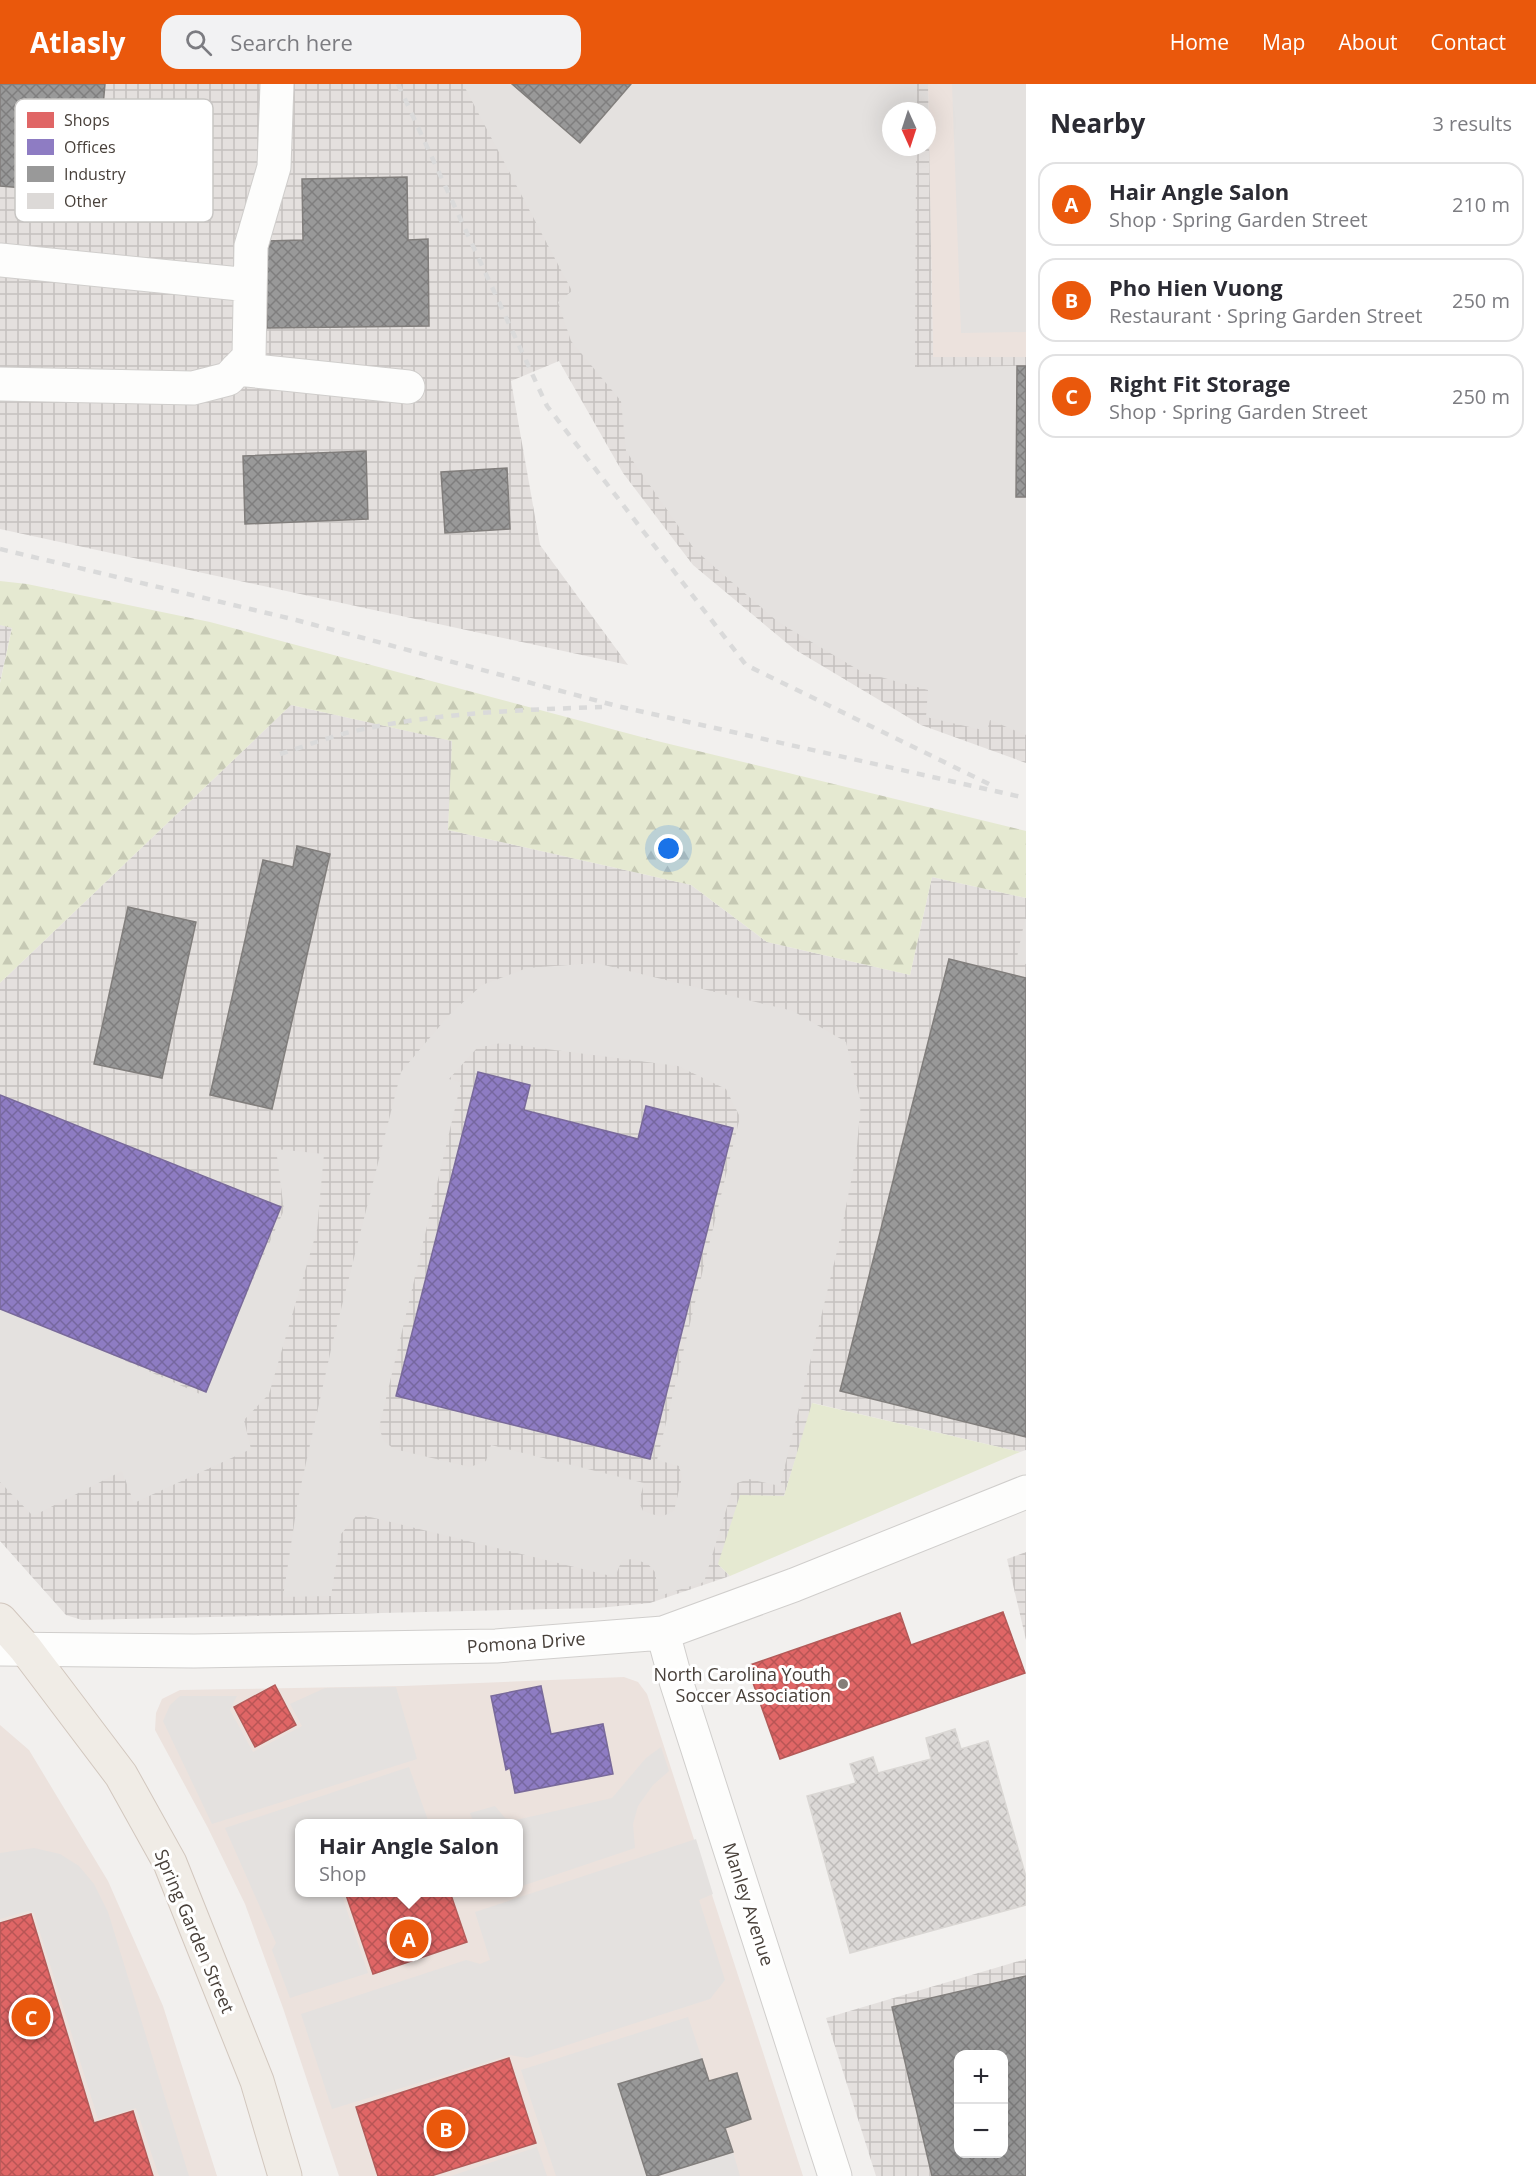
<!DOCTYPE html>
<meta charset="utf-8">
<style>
body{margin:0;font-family:"Open Sans",sans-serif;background:#f2f2f3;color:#2b2b33}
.controls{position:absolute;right:18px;bottom:18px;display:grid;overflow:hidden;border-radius:12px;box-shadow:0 6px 24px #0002}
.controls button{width:54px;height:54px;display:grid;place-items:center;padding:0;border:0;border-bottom:2px solid #e1e1e2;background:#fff;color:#2b2b33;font:30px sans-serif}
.compass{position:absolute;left:882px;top:18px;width:54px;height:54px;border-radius:50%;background:#fff;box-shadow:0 6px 24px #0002;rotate:177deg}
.you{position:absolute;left:669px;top:765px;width:21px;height:21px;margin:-15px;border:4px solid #fff;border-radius:50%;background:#1a73e8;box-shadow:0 0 0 9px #1a73e833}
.badge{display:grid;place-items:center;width:39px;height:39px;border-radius:50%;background:#ea580c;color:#fff;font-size:20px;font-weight:700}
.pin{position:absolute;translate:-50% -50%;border:3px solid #fff;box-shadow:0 2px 6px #0006}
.popup{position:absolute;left:295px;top:1735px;width:228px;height:78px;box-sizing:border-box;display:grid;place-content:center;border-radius:12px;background:#fff;filter:drop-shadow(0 2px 4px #0005);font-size:20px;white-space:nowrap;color:#7c7c81}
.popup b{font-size:22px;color:#2b2b33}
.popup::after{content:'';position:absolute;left:50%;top:100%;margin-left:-12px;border:12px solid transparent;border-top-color:#fff}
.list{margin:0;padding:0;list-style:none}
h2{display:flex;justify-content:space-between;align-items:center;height:78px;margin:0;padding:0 24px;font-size:26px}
h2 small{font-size:20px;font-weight:400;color:#7c7c81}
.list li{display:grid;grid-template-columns:39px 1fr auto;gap:18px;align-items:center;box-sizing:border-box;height:84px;margin:0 12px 12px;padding:0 12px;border:2px solid #e1e1e2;border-radius:18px}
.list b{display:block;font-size:22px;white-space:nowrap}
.list p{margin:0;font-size:20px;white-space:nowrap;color:#7c7c81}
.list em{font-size:20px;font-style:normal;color:#7c7c81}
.icon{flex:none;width:33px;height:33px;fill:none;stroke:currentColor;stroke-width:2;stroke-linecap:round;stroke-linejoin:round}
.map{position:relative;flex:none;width:1026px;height:2092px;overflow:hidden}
header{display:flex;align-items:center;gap:36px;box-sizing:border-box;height:84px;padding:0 30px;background:#ea580c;color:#fff}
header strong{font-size:28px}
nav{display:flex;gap:33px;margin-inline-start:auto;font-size:21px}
.search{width:420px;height:54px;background:#f2f2f3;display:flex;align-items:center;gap:15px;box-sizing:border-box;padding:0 21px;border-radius:18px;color:#7c7c81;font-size:22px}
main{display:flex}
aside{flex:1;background:#fff}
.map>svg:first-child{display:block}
</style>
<header>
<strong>Atlasly</strong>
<div class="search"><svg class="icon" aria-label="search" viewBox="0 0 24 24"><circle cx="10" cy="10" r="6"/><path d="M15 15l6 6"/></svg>Search here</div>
<nav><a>Home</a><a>Map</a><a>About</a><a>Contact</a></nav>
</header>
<main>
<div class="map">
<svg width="1026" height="2092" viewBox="0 0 1026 2092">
<defs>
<pattern id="industrial-grid" width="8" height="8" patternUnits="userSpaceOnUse" patternTransform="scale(1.5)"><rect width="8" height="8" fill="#e4e0de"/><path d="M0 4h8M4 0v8" fill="none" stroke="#c5c1bf"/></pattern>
<pattern id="forest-firs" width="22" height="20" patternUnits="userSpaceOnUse" patternTransform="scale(1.5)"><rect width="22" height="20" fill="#e5e9d1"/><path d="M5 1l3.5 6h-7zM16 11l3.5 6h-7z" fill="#c6c9b4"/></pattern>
<pattern id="shops-cross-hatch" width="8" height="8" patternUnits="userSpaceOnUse" patternTransform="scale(1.5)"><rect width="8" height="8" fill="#e06666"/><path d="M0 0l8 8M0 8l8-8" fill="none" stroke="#b85555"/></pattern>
<pattern id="offices-cross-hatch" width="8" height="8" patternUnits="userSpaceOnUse" patternTransform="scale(1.5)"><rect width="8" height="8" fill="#8e7cc3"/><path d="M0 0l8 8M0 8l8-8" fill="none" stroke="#76679f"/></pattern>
<pattern id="industry-cross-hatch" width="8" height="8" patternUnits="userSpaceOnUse" patternTransform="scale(1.5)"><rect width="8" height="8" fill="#999"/><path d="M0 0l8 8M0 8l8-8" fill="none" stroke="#7f7e7e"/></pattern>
<pattern id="building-cross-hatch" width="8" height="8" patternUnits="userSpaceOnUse" patternTransform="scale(1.5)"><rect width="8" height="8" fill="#dcd9d7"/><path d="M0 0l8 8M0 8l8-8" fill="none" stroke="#bebbb9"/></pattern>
</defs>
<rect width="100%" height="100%" fill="#f2f0ee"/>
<path fill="#ece2dd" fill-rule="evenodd" d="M928 0H1026V273L933 274Z
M624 1593 638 1598 647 1610 803 2092H339L283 1924 245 1820 208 1744 155 1646 156 1629 162 1615 180 1606 403 1602ZM300 1740H518V1808H300Z
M0 1641 29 1666 108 1797 163 1922 217 2092H0Z"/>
<path fill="url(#industrial-grid)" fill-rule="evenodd" d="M0 0H928L933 273H1026V679L921 641 794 565 693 481 623 389 559 277 511 297 540 461 628 581 0 445ZM891 27H927V63H891Z
M0 541 12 543 0 598Z
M291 621 453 657 448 746 691 801 767 858 910 891 932 793 1026 814V1366L1020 1368 813 1319 784 1412 718 1480 730 1492 650 1519 598 1524 82 1536 66 1531 0 1457V899Z
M1026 1468V1556L1007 1475Z
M1026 1875V2092H876L826 1934ZM958 1970H1004V2070H958Z"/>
<path fill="#e5e9d1" d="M812 1319 1020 1368 730 1492 718 1480 740 1411 784 1412Z"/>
<path fill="url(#forest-firs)" d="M0 497 27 500 210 538 649 655 1026 747V814L932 793 910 891 767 858 691 801 448 746 452 657 291 621 0 899V599L12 544 0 541Z"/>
<path fill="#e4e1df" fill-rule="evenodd" d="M463 0H512L580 59 631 0H917V27H891V63H916L915 283 1017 282 1026 413V651L990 636 987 647 926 633 928 606 862 588 778 538 695 466 626 367 621 317 571 257 558 218 572 207Z
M952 0H1026V248L961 249Z
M1025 835H1026V880L1016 878Z
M596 879 793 927 846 958 861 1019 856 1072 838 1163 780 1402 749 1395 734 1400 704 1498 659 1512 655 1488 648 1480 634 1475 622 1476 615 1493 358 1430 341 1450 331 1512 283 1513 298 1415 332 1261 401 988 449 931 482 901 527 884ZM501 959 678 982 726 1005 740 1033 657 1376 679 1382 682 1393 674 1427 661 1433 643 1427 639 1418 644 1399 491 1361 486 1377 470 1383 394 1365 384 1357 379 1344 461 999 449 995 477 964Z
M276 1065 324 1070 317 1146 269 1310 244 1336 251 1365 134 1419 122 1387 33 1432 0 1398V1221L202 1311 284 1126Z
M396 1603 417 1675 212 1740 163 1637 170 1621 180 1612H237L230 1626 253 1668 302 1642 290 1620 325 1604Z
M661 1663 669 1687 653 1701 638 1722 633 1740 635 1764 519 1803 518 1740 474 1739 470 1729 495 1722 505 1734 516 1736 612 1714 646 1674Z
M409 1683 429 1739 300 1740V1808L341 1809 368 1889 290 1914 272 1866 276 1859 225 1744Z
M696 1755 713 1810 699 1816 725 1896 710 1915 527 1974 510 1971 332 2025 301 1930 466 1876 480 1880 490 1876 475 1828Z
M34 1764 60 1770 79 1782 94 1800 108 1828 189 2092H159L136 2024 98 2035 34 1829 28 1827 0 1835V1769Z
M688 1933 702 1975 618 2000 647 2092H556L521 1986Z
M537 2063 547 2092H451Z
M733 2068 740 2092H656Z"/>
<path fill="url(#shops-cross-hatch)" stroke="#b25b59" stroke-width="1.5" d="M1003 1528 1025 1589 780 1675 747 1582 900 1529 911 1561Z
M275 1601 296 1641 255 1663 234 1623Z
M345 1808H450L467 1858 373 1890Z
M31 1830 94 2039 133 2027 153 2092H0V1839Z
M509 1974 536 2059 431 2092H378L356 2023Z"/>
<path fill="url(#offices-cross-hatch)" stroke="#796a9a" stroke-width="1.5" d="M478 988 530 1001 524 1026 638 1055 646 1022 733 1044 650 1375 396 1312Z
M0 1011 281 1123 206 1308 0 1225Z
M541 1602 551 1650 603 1640 613 1690 515 1709 510 1684 506 1686 491 1612Z"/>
<path fill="url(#industry-cross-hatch)" stroke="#817e7c" stroke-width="1.5" fill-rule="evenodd" d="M0 0H105L95 110 0 102Z
M512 0H631L580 59Z
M407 93 408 156 428 155 429 242 267 244 266 157 303 156 302 95Z
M1017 282H1026V413H1016Z
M366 367 368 435 245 440 243 372Z
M507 384 510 445 445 449 441 388Z
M297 762 330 770 272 1025 210 1011 263 776 293 783Z
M128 823 196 838 162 994 94 980Z
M949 875 1026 894V1353L840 1307Z
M1026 1892V2092H932L892 1923ZM958 1970H1004V2070H958Z
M702 1975 709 1997 737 1989 751 2035 725 2044 733 2068 656 2092H647L618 2000Z"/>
<path fill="url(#building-cross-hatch)" stroke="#dad7d4" stroke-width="1.5" d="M955 1645 961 1665 988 1657 1026 1793V1821L850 1869 807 1712 856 1699 850 1680 873 1673 878 1689 931 1675 926 1654Z"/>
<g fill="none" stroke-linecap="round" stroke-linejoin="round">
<defs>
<path id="minor" d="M0 176 250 201
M237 285 408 303
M0 300 193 304 228 295 249 273 251 162 274 83 277 0
M663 1549 676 1597 835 2092
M0 1565 194 1567 496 1562 663 1549 794 1501 1026 1408"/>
<path id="major" d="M0 1536 25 1564 121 1691 170 1779 257 1997 285 2092"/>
</defs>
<use href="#minor" stroke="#d0cecc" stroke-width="35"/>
<use href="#major" stroke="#d2c7be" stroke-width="35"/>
<use href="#minor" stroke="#fdfdfc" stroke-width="33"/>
<use href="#major" stroke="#f0ece6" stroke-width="33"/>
<path stroke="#dadada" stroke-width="4.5" stroke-dasharray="8 8" stroke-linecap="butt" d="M398 0 547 322 746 581 989 700
M0 465 296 536 617 622 1026 714
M280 670C302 663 324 655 346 649 430 629 516 626 602 623"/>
</g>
<circle fill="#847e79" stroke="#fff" stroke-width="2" cx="843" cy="1600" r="6"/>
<g text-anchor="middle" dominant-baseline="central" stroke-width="6" stroke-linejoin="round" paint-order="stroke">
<g font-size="18" fill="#48403a" stroke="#fff">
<text transform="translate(526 1558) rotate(-4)">Pomona Drive</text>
<text transform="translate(749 1820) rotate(72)">Manley Avenue</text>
<text transform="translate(195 1847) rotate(67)">Spring Garden Street</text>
</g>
<g font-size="18" fill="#48403a" stroke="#fff" text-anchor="end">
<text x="831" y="1590">North Carolina Youth<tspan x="831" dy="21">Soccer Association</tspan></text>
</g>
</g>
<rect x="15" y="15" width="198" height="123" rx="9" fill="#fff" stroke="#c8c6c4" stroke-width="1.5"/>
<rect x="27" y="28" width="27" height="16" fill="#e06666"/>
<rect x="27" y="55" width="27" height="16" fill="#8e7cc3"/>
<rect x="27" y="82" width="27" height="16" fill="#999"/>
<rect x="27" y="109" width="27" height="16" fill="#dcd9d7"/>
<g font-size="16" fill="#48403a">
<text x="64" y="42">Shops</text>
<text x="64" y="69">Offices</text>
<text x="64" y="96">Industry</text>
<text x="64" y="123">Other</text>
</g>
</svg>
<div class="controls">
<button>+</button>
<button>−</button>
</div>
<svg class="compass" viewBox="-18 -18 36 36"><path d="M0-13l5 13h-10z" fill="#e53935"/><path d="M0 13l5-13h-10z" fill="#7c7c81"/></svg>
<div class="you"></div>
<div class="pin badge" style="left:409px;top:1855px">A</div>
<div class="popup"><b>Hair Angle Salon</b>Shop</div>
<div class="pin badge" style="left:446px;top:2045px">B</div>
<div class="pin badge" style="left:31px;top:1933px">C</div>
</div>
<aside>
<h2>Nearby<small>3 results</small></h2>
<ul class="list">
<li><span class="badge">A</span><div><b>Hair Angle Salon</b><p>Shop · Spring Garden Street</p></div><em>210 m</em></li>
<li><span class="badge">B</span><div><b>Pho Hien Vuong</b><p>Restaurant · Spring Garden Street</p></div><em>250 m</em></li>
<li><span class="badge">C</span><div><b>Right Fit Storage</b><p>Shop · Spring Garden Street</p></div><em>250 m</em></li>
</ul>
</aside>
</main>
